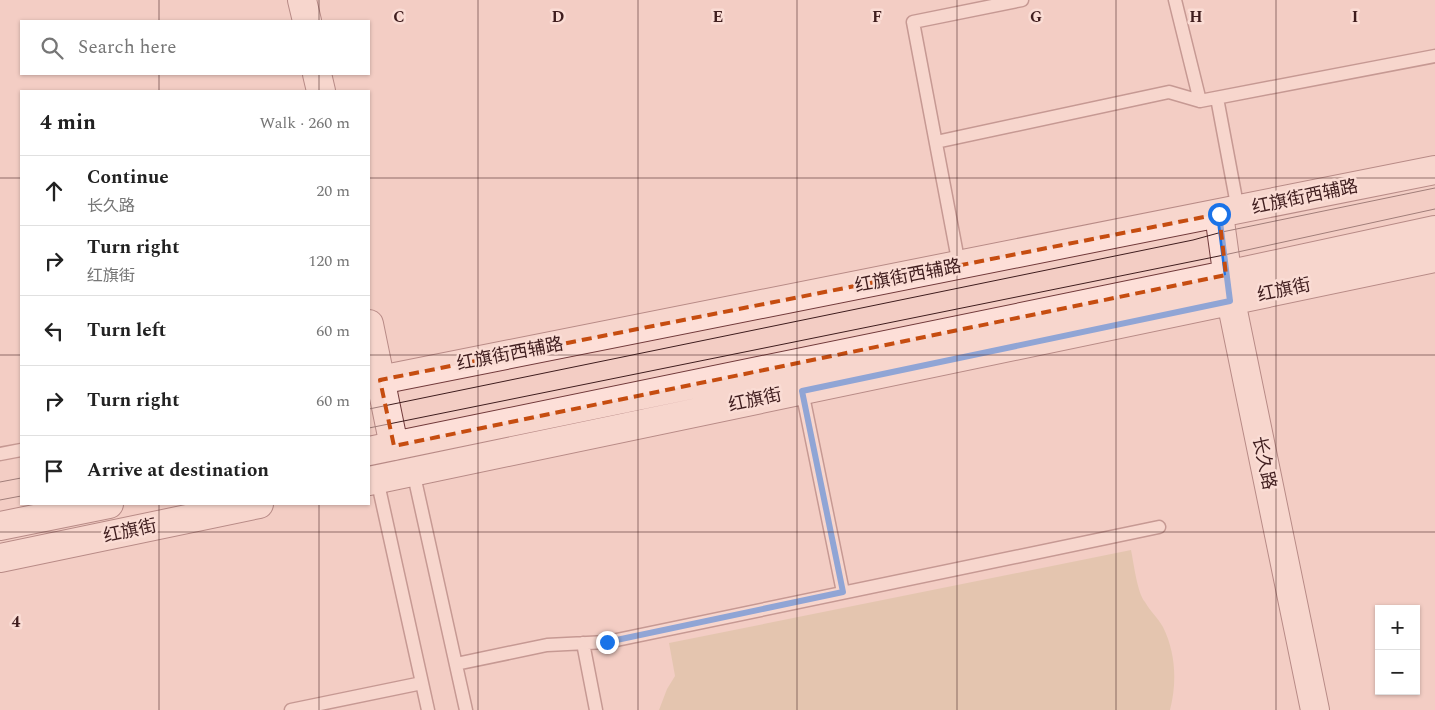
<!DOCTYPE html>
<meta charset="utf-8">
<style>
body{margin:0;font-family:Spectral,"Noto Sans SC",serif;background:#f6f6f6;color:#222}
.controls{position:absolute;right:15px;bottom:15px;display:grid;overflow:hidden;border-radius:0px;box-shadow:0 1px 4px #0004}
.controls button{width:45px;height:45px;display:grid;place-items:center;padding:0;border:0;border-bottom:1px solid #e0e0e0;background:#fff;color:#222;font:25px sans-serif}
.stop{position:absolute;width:15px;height:15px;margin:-11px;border:4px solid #1a73e8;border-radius:50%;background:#fff}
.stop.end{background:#1a73e8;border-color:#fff;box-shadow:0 1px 5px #0008}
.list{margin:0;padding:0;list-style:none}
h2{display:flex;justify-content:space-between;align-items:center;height:65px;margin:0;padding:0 20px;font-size:21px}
h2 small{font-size:16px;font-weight:400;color:#767676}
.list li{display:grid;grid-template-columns:32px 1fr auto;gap:15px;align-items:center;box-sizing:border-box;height:70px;padding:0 20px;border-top:1px solid #e0e0e0}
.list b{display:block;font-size:19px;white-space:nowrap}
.list p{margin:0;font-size:16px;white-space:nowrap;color:#767676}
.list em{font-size:16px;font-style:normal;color:#767676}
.icon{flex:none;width:28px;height:28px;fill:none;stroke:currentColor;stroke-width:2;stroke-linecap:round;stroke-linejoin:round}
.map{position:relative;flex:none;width:1435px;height:710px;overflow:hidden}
.search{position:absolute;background:#fff;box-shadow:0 1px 4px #0004;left:20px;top:20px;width:350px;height:55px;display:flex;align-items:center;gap:12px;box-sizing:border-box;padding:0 18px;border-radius:0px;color:#767676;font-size:19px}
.panel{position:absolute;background:#fff;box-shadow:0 1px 4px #0004;left:20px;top:90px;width:350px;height:415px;border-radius:0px}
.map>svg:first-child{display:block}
</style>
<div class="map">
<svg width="1435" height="710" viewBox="0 0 1435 710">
<rect width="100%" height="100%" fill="#f3cdc4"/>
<path fill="#d3bb96" d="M1131 550C1134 564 1137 592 1145 602 1150 611 1158 618 1163 627 1176 653 1177 683 1170 710H659L667 689 675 676 669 643Z"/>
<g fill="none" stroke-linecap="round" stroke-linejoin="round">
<defs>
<path id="lane" d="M1175 0 1200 101
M1217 98 1238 210
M936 142 1169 92 1200 101 1435 56
M959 265 913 22 1022 0
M802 391 843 592
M0 454 21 450
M413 471 466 710
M377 479 428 710
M583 643 596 710
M456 664 547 645 607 642 1159 527
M291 710 422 683"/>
<path id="secondary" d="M302 0 307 21
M317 74 321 91
M1219 214 1231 301 1315 710
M369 324 394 446
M380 380 1435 170
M369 451 1226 275 1435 230
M369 481 1435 258
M0 526 109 504
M0 558 259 504"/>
</defs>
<use href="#lane" stroke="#915957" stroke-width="15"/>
<use href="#secondary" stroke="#723a3b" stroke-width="30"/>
<use href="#lane" stroke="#fddfd8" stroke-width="12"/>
<use href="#secondary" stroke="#fddfd8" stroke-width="28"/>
<path stroke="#3f1d1e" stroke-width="1" d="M369 409 1193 240 1222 232 1435 188
M369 428 1224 255 1435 209
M0 482 21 478
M0 500 21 496"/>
</g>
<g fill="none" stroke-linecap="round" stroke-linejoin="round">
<path stroke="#1a73e8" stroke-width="6" d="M607 642 843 592 802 391 1230 301 1219 214"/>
</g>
<path d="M0 0H1435V710H0ZM1219 214 1226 275 394 446 380 380Z" fill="#f3cdc4" fill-opacity=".55" fill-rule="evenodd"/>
<path fill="none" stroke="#c64d10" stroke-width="4" stroke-dasharray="10 6" stroke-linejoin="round" d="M1219 214 1226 275 394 446 380 380Z"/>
<path fill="none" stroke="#3f1d1e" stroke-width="1" stroke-opacity="0.55" d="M159 0V21M319 0V21M478 0V710M638 0V710M797 0V710M957 0V710M1116 0V710M1276 0V710M159 74V91M319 74V91M0 178H21M369 178H1435M0 355H21M369 355H1435M159 504V710M319 504V710M0 532H1435"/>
<g text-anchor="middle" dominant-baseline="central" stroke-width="5" stroke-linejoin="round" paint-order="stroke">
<g font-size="18" fill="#3f1d1e" stroke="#fadcd4">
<text transform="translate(1305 197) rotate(-12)">红旗街西辅路</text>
<text transform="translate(908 276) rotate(-11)">红旗街西辅路</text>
<text transform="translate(1284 290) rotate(-12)">红旗街</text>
<text transform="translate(510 354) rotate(-11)">红旗街西辅路</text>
<text transform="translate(755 400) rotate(-12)">红旗街</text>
<text transform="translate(1264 463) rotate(78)">长久路</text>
<text transform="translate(130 531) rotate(-12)">红旗街</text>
</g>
</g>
<g font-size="16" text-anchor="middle" font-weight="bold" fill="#3f1d1e" stroke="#fadcd4" stroke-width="5" stroke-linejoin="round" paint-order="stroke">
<text x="399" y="22">C</text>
<text x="558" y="22">D</text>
<text x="718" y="22">E</text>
<text x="877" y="22">F</text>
<text x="1036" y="22">G</text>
<text x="1196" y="22">H</text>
<text x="1355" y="22">I</text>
<text x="16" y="627">4</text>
</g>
</svg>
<div class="controls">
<button>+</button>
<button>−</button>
</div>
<div class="stop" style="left:1219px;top:214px"></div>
<div class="stop end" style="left:607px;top:642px"></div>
<div class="search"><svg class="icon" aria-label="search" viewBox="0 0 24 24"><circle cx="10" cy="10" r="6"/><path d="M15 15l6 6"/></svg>Search here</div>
<section class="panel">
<h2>4 min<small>Walk · 260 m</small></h2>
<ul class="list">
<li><svg class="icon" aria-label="ahead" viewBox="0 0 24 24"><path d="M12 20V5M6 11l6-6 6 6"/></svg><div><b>Continue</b><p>长久路</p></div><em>20 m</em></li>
<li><svg class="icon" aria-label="right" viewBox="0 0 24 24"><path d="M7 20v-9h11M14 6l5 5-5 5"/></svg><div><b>Turn right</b><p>红旗街</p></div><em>120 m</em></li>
<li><svg class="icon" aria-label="left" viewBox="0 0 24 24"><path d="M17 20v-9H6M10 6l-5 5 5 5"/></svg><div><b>Turn left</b></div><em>60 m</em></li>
<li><svg class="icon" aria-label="right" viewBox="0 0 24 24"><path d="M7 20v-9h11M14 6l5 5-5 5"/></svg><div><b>Turn right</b></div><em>60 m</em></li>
<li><svg class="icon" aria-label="arrive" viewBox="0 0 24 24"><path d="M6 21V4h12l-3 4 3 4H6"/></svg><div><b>Arrive at destination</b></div></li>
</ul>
</section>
</div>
